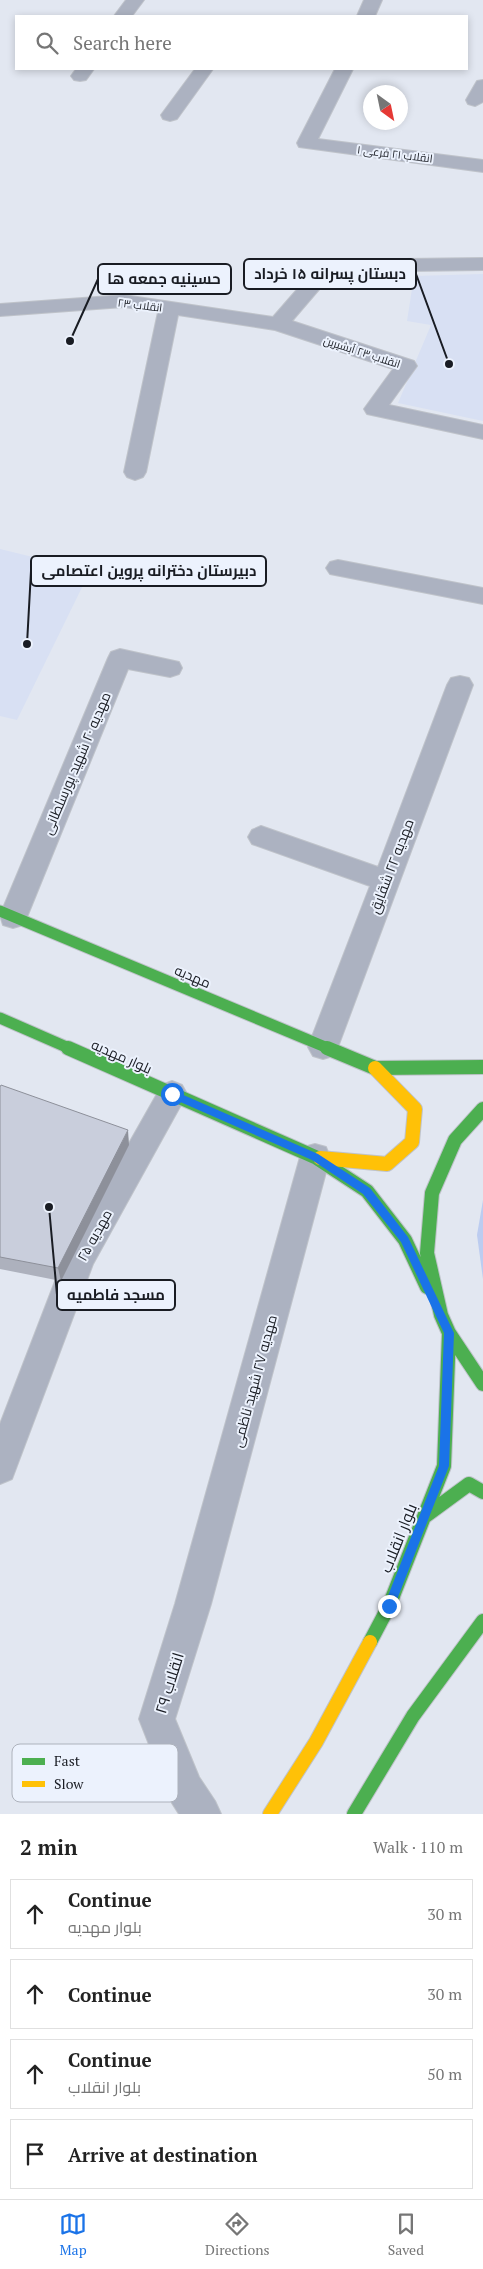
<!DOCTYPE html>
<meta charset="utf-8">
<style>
body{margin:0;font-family:"PT Serif",Cairo,serif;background:#f6f6f6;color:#222}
.compass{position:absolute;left:363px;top:85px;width:45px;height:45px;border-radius:50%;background:#fff;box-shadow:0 2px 8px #0003;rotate:147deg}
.stop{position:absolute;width:15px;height:15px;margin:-11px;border:4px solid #1a73e8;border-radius:50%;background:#fff}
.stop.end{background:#1a73e8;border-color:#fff;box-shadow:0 1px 5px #0008}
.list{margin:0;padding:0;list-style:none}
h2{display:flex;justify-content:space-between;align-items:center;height:65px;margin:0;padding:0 20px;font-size:21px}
h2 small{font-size:16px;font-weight:400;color:#767676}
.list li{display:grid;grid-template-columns:32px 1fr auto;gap:15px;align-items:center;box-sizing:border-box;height:70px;margin:0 10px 10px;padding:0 10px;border:1px solid #e0e0e0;border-radius:0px}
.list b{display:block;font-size:19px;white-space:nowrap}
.list p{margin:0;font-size:16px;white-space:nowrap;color:#767676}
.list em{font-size:16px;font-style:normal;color:#767676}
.icon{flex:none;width:28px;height:28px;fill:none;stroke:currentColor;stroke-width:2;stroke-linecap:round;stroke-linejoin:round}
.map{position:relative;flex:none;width:483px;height:1814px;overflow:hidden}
.search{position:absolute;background:#fff;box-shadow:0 2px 8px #0003;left:15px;right:15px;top:15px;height:55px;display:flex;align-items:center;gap:12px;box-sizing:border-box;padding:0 18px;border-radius:0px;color:#767676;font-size:19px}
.sheet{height:385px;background:#fff}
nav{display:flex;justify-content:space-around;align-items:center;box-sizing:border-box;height:70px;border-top:1px solid #e0e0e0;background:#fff;font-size:14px;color:#767676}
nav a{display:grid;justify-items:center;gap:2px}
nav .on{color:#1a73e8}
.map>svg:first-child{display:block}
</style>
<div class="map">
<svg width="483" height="1814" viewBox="0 0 483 1814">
<rect width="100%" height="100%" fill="#e2e7f1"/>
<path fill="#d8e0f3" d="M483 274V421L398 403 431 325 407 321 414 276Z
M0 549 90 571 17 720 0 716Z"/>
<path fill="#bcccf0" d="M483 1200V1279L477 1235Z"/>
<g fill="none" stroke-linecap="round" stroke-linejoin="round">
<defs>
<path id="street" d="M126 0H144L132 16H114Z
M364 0H382L375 16H357Z
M76 69H94L86 80 80 81 74 80 71 76Z
M195 69H213L177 119 170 121 163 119 161 115Z
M335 69H353L318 139 483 160V172L299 147 297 143Z
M483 80V102L475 106 468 104 466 100 477 81Z
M483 258V270L334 272 292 321 414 361 417 366 389 405 483 425V439L367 414 364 409 393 369 275 330 178 315 146 472 143 477 135 480 127 477 124 472 158 312 124 307 0 316V304L124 295 273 317 321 262 328 260Z
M338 560 483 588V604L330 574 326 568 330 562Z
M120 649 179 662 182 668 179 674 170 677 128 669 27 917 23 925 13 928 3 925 0 915 108 658 111 652Z
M460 676 469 678 473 685 338 1047 333 1056 323 1059 313 1056 308 1047 370 886 252 844 248 837 252 830 261 826 378 867 447 685 451 678Z
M172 1081 182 1085 187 1094 93 1264 12 1479 0 1484V1424L64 1258 162 1085Z
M315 1144 326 1147 330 1157 211 1604 175 1719 199 1777 215 1801 221 1814H179L172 1803 139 1719 175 1604 300 1157 304 1147Z"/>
<path id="fast-far1" d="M0 911 330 1049
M0 1018 71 1049"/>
<path id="fast" d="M68 1048 315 1157 367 1191 405 1240 427 1287
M327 1048 375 1068 483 1067
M483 1109 455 1140 432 1193 427 1253 441 1315 449 1333 483 1384
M424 1517 469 1484 483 1492
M370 1642 389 1606 444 1466 449 1333
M354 1814 413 1716 483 1621"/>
<path id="slow" d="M320 1158 387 1164 412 1142 415 1109 375 1068
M270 1814 316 1742 370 1642"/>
</defs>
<use href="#street" stroke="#bfc3ca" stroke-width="2"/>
<use href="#fast-far1" stroke="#bfc3ca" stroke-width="13"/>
<use href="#fast" stroke="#bfc3ca" stroke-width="16"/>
<use href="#slow" stroke="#bfc3ca" stroke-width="16"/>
<use href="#street" fill="#acb2c1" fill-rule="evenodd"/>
<use href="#fast-far1" stroke="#4caf50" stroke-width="11"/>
<use href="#fast" stroke="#4caf50" stroke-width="14"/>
<use href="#slow" stroke="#ffc107" stroke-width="14"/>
</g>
<path fill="#adb1bd" d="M0 1087 129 1145 61 1281 0 1269Z"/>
<path fill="#8d909a" d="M128 1130 129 1145 61 1281 58 1268Z"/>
<path fill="#c9cedc" stroke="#8d909a" d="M1 1085 128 1130 58 1268 0 1257V1087Z"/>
<path fill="#1a73e8" d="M172 1090 318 1154 370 1188 408 1237 454 1333 449 1466 393 1610 389 1612 384 1606 439 1466 444 1333 401 1242 363 1194 312 1160 169 1097 168 1094Z"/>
<g text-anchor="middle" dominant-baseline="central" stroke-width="4" stroke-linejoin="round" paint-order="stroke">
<g font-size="11" fill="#191c23" stroke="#ecf2fd">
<text transform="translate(395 154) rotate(7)">انقلاب ۲۱ فرعی ۱</text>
<text transform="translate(140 305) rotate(7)">انقلاب ۲۳</text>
<text transform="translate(362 352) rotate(18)">انقلاب ۲۳ آبشیرین</text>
</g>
<g font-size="14" fill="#191c23" stroke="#ecf2fd">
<text transform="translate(76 763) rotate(-67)">مهدیه ۲۰ شهید پورسلطانی</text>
<text transform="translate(391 866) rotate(-69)">مهدیه ۲۲ شقایق</text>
<text transform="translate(193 976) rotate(23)">مهدیه</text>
<text transform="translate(122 1056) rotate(24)">بلوار مهدیه</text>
<text transform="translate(94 1235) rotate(-61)">مهدیه ۲۵</text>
<text transform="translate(254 1381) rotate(-75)">مهدیه ۲۷ شهید ناظمی</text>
</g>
<g font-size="16" fill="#191c23" stroke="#ecf2fd">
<text transform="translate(398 1538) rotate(-68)">بلوار انقلاب</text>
<text transform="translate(169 1683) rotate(-73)">انقلاب ۲۹</text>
</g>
</g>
<rect x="12" y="1744" width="166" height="58" rx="8" fill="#ecf2fd" stroke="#adb2bc" stroke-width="1"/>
<rect x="22" y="1758" width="23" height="7" fill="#4caf50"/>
<rect x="22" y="1781" width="23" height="6" fill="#ffc107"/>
<g font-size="14" fill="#191c23">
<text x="54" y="1766">Fast</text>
<text x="54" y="1789">Slow</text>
</g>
<path fill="none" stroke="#191c23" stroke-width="2" d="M449 364L416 274M70 341L98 279M27 644L31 571M49 1207L57 1295"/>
<g fill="#191c23" stroke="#ecf2fd" stroke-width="2">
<circle cx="449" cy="364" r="5"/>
<circle cx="70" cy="341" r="5"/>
<circle cx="27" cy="644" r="5"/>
<circle cx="49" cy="1207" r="5"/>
</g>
<g fill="#ecf2fd" stroke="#191c23" stroke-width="2">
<rect x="244" y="259" width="172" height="30" rx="5"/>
<rect x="98" y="264" width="133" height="30" rx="5"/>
<rect x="31" y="556" width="235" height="30" rx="5"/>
<rect x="57" y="1280" width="118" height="30" rx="5"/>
</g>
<g font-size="15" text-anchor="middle" font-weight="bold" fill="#191c23">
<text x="330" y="279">دبستان پسرانه ۱۵ خرداد</text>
<text x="164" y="284">حسینیه جمعه ها</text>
<text x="149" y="576">دبیرستان دخترانه پروین اعتصامی</text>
<text x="116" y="1300">مسجد فاطمیه</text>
</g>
</svg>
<svg class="compass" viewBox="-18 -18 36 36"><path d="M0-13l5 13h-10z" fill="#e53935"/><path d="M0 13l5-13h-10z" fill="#767676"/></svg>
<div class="stop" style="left:172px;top:1094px"></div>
<div class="stop end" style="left:389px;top:1606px"></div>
<div class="search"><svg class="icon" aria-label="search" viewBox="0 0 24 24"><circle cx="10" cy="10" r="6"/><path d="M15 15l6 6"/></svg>Search here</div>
</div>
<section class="sheet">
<h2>2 min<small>Walk · 110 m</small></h2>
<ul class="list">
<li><svg class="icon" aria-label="ahead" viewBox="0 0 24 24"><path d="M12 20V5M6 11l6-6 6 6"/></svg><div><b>Continue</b><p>بلوار مهدیه</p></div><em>30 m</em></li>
<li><svg class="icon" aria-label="ahead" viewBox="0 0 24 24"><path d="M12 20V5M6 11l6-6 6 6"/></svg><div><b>Continue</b></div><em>30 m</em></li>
<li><svg class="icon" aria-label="ahead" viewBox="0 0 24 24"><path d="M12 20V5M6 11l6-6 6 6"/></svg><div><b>Continue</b><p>بلوار انقلاب</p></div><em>50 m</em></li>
<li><svg class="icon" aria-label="arrive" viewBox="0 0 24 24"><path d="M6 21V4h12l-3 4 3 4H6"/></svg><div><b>Arrive at destination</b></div></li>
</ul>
</section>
<nav>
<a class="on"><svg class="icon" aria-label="map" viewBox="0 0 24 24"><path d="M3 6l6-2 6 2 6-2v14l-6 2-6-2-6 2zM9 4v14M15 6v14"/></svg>Map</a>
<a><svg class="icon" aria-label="directions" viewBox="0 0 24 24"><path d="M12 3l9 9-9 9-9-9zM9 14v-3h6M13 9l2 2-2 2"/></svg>Directions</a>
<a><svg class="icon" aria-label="saved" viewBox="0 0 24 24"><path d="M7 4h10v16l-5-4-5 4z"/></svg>Saved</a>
</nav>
